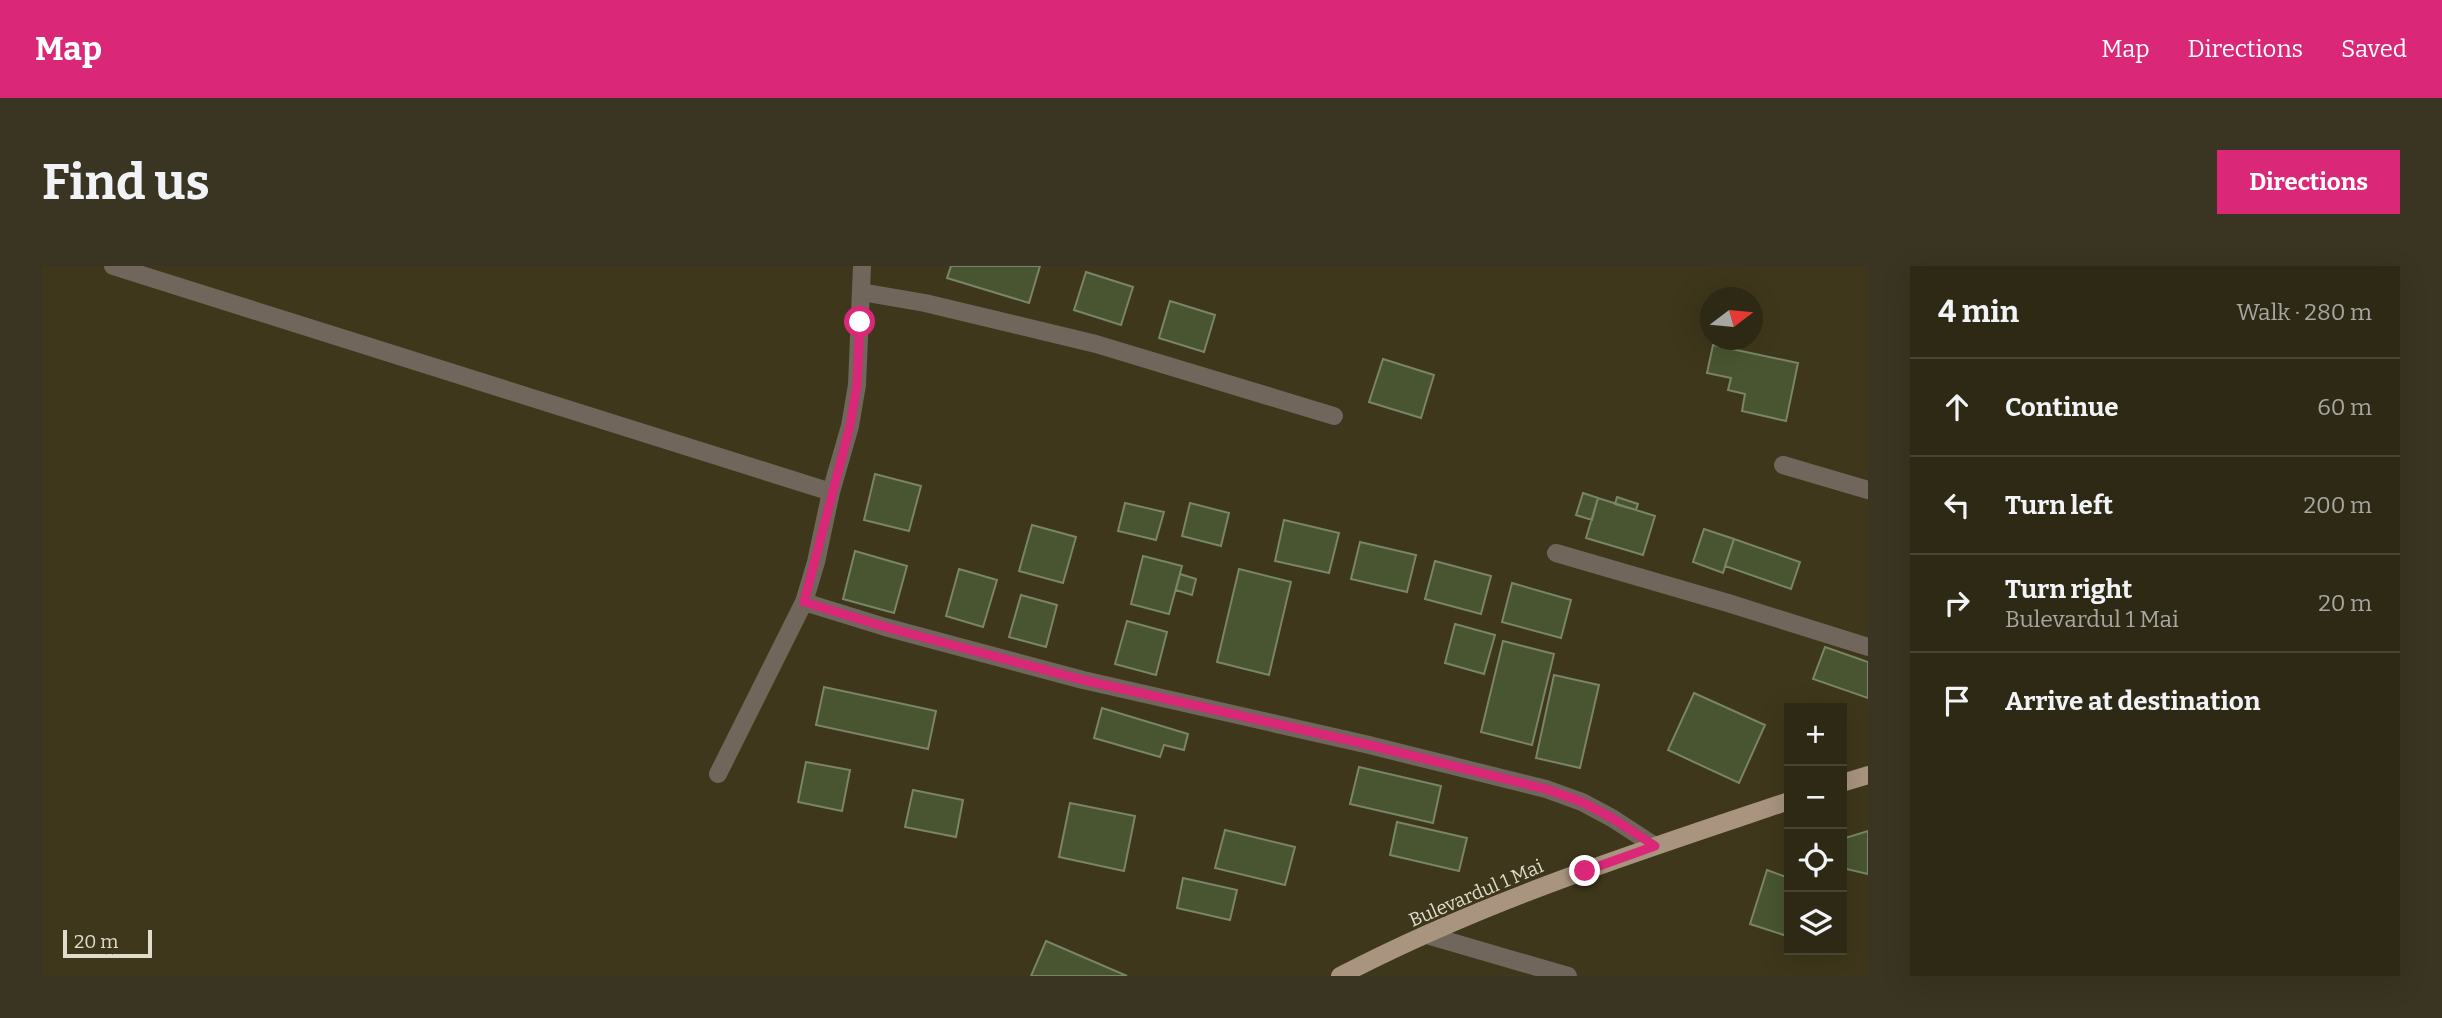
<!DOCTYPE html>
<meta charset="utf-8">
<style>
body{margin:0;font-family:Bitter,serif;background:#3a3522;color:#f1f3f6}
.controls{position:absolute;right:21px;bottom:21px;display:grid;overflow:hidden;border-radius:0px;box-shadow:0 7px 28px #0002}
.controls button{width:63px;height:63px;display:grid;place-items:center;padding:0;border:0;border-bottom:2px solid #494534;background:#2e2914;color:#f1f3f6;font:35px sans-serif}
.compass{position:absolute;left:1658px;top:21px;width:63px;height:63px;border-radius:50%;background:#2e2914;box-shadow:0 7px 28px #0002;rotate:74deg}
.scale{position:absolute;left:21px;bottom:18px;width:89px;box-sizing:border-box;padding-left:7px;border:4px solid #dfdccb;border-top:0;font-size:19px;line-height:24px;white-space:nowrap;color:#dfdccb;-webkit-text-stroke:5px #3e371b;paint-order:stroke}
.stop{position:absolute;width:21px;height:21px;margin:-16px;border:5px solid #db2777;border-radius:50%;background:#fff}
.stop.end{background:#db2777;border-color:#fff;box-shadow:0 2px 7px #0008}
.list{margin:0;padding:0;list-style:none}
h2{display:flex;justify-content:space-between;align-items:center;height:91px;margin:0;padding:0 28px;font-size:30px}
h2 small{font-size:23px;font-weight:400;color:#a7a6a0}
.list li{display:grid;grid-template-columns:46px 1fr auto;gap:21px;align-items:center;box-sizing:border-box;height:98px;padding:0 28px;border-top:2px solid #494534}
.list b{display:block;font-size:26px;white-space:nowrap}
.list p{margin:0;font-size:23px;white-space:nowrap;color:#a7a6a0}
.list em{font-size:23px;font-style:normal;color:#a7a6a0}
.icon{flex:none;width:38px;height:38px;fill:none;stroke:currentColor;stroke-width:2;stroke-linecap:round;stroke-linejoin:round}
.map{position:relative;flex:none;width:1826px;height:710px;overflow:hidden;border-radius:0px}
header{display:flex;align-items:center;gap:42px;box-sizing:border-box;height:98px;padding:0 35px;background:#db2777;color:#fff}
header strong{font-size:33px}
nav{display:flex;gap:38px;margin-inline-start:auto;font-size:24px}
.intro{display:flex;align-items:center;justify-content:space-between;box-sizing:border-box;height:168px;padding:0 42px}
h1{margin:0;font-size:49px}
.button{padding:18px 32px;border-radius:0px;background:#db2777;color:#fff;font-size:24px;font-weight:700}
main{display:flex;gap:42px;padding:0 42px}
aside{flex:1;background:#2e2914;border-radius:0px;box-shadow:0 7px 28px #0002}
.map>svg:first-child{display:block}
</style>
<header>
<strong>Map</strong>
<nav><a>Map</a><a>Directions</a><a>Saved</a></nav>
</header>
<div class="intro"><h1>Find us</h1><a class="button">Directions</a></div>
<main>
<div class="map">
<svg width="1826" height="710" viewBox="0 0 1826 710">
<rect width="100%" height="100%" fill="#3e371b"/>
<path fill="#495430" stroke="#7a8567" stroke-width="2" d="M909 0H998L987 37 905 12Z
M1044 6 1091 21 1079 59 1032 44Z
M1128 35 1173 49 1162 86 1117 72Z
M1671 79 1756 97 1744 155 1700 145 1703 128 1686 124 1689 112 1665 107Z
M1341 93 1392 109 1379 152 1327 136Z
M833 208 879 220 867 265 822 254Z
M1541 227 1556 232 1550 254 1534 249Z
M1575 231 1596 238 1594 244 1573 238Z
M1556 232 1613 250 1601 289 1544 272Z
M1083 237 1122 246 1114 274 1076 265Z
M1148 237 1187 247 1179 280 1140 270Z
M1242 254 1297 267 1287 307 1233 295Z
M990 259 1034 271 1021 317 977 305Z
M1662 263 1692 273 1681 307 1651 296Z
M1692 273 1758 296 1749 323 1683 300Z
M1318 276 1374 289 1365 326 1309 313Z
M813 285 865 300 852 347 801 333Z
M1101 290 1140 300 1127 348 1089 338Z
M1393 295 1449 310 1439 348 1383 333Z
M917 303 955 314 941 361 904 350Z
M1197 303 1249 316 1227 409 1175 396Z
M1138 308 1154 313 1150 329 1134 324Z
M1470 317 1529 334 1519 372 1460 356Z
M979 329 1015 339 1004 381 967 371Z
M1085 355 1125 366 1114 409 1073 398Z
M1413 358 1453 369 1442 408 1403 397Z
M1461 375 1512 388 1490 479 1439 466Z
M1783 381 1826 396V432L1771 413Z
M1512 409 1557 419 1538 502 1494 492Z
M782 421 894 445 886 483 774 459Z
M1652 427 1723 459 1697 517 1626 484Z
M1060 442 1146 468 1142 484 1122 479 1118 491 1052 472Z
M764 496 808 504 800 545 756 536Z
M1317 501 1399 520 1391 557 1308 538Z
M871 524 921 534 914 571 863 561Z
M1028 537 1093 550 1082 605 1017 591Z
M1355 556 1425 572 1417 605 1348 589Z
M1183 564 1253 581 1243 619 1173 602Z
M1826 565V608L1800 602V573Z
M1725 604 1747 612V662L1745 670 1708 658Z
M1141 612 1195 624 1188 654 1135 642Z
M1004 675 1085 710H989Z"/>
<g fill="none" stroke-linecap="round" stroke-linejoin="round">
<path stroke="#70665c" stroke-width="18" d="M71 0 789 226
M819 26 883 37 1054 78 1292 150
M1741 199 1826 224
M1514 287 1686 337 1826 381
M762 336 843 361 1041 414 1323 478 1504 523 1540 536 1570 552 1613 580
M676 508 762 336 774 296 789 226 808 160 815 119 820 0
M1385 669 1526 710"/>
<path stroke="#a8947f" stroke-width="18" d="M1800 517 1826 509
M1298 710C1441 635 1595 586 1747 535"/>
</g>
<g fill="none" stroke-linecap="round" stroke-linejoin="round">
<path stroke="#db2777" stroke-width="9" d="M818 56 815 119 808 160 762 336 843 361 1041 414 1323 478 1504 523 1540 536 1570 552 1613 580 1543 605"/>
</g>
<g text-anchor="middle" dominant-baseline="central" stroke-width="5" stroke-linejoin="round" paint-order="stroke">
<g font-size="19" fill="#dfdccb" stroke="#3e371b">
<text transform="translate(1434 627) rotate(-23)">Bulevardul 1 Mai</text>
</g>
</g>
</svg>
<div class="controls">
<button>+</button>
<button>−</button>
<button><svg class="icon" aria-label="locate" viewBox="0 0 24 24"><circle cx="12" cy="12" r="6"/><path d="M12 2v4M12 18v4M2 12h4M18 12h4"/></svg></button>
<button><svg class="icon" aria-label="layers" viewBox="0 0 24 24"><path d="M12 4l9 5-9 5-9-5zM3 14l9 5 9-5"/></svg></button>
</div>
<svg class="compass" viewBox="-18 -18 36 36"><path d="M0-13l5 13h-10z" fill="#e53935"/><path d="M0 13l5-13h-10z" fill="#a7a6a0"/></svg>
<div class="scale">20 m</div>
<div class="stop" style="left:818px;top:56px"></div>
<div class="stop end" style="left:1543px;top:605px"></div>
</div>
<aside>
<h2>4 min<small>Walk · 280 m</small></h2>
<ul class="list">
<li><svg class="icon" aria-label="ahead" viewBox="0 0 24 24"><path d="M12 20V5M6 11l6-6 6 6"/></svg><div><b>Continue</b></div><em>60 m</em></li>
<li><svg class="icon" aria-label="left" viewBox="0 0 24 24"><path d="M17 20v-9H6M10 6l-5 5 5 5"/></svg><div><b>Turn left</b></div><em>200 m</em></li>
<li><svg class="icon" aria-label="right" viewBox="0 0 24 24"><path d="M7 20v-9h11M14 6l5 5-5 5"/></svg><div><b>Turn right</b><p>Bulevardul 1 Mai</p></div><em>20 m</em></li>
<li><svg class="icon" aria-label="arrive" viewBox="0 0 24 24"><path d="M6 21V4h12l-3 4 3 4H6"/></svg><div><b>Arrive at destination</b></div></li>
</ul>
</aside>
</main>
